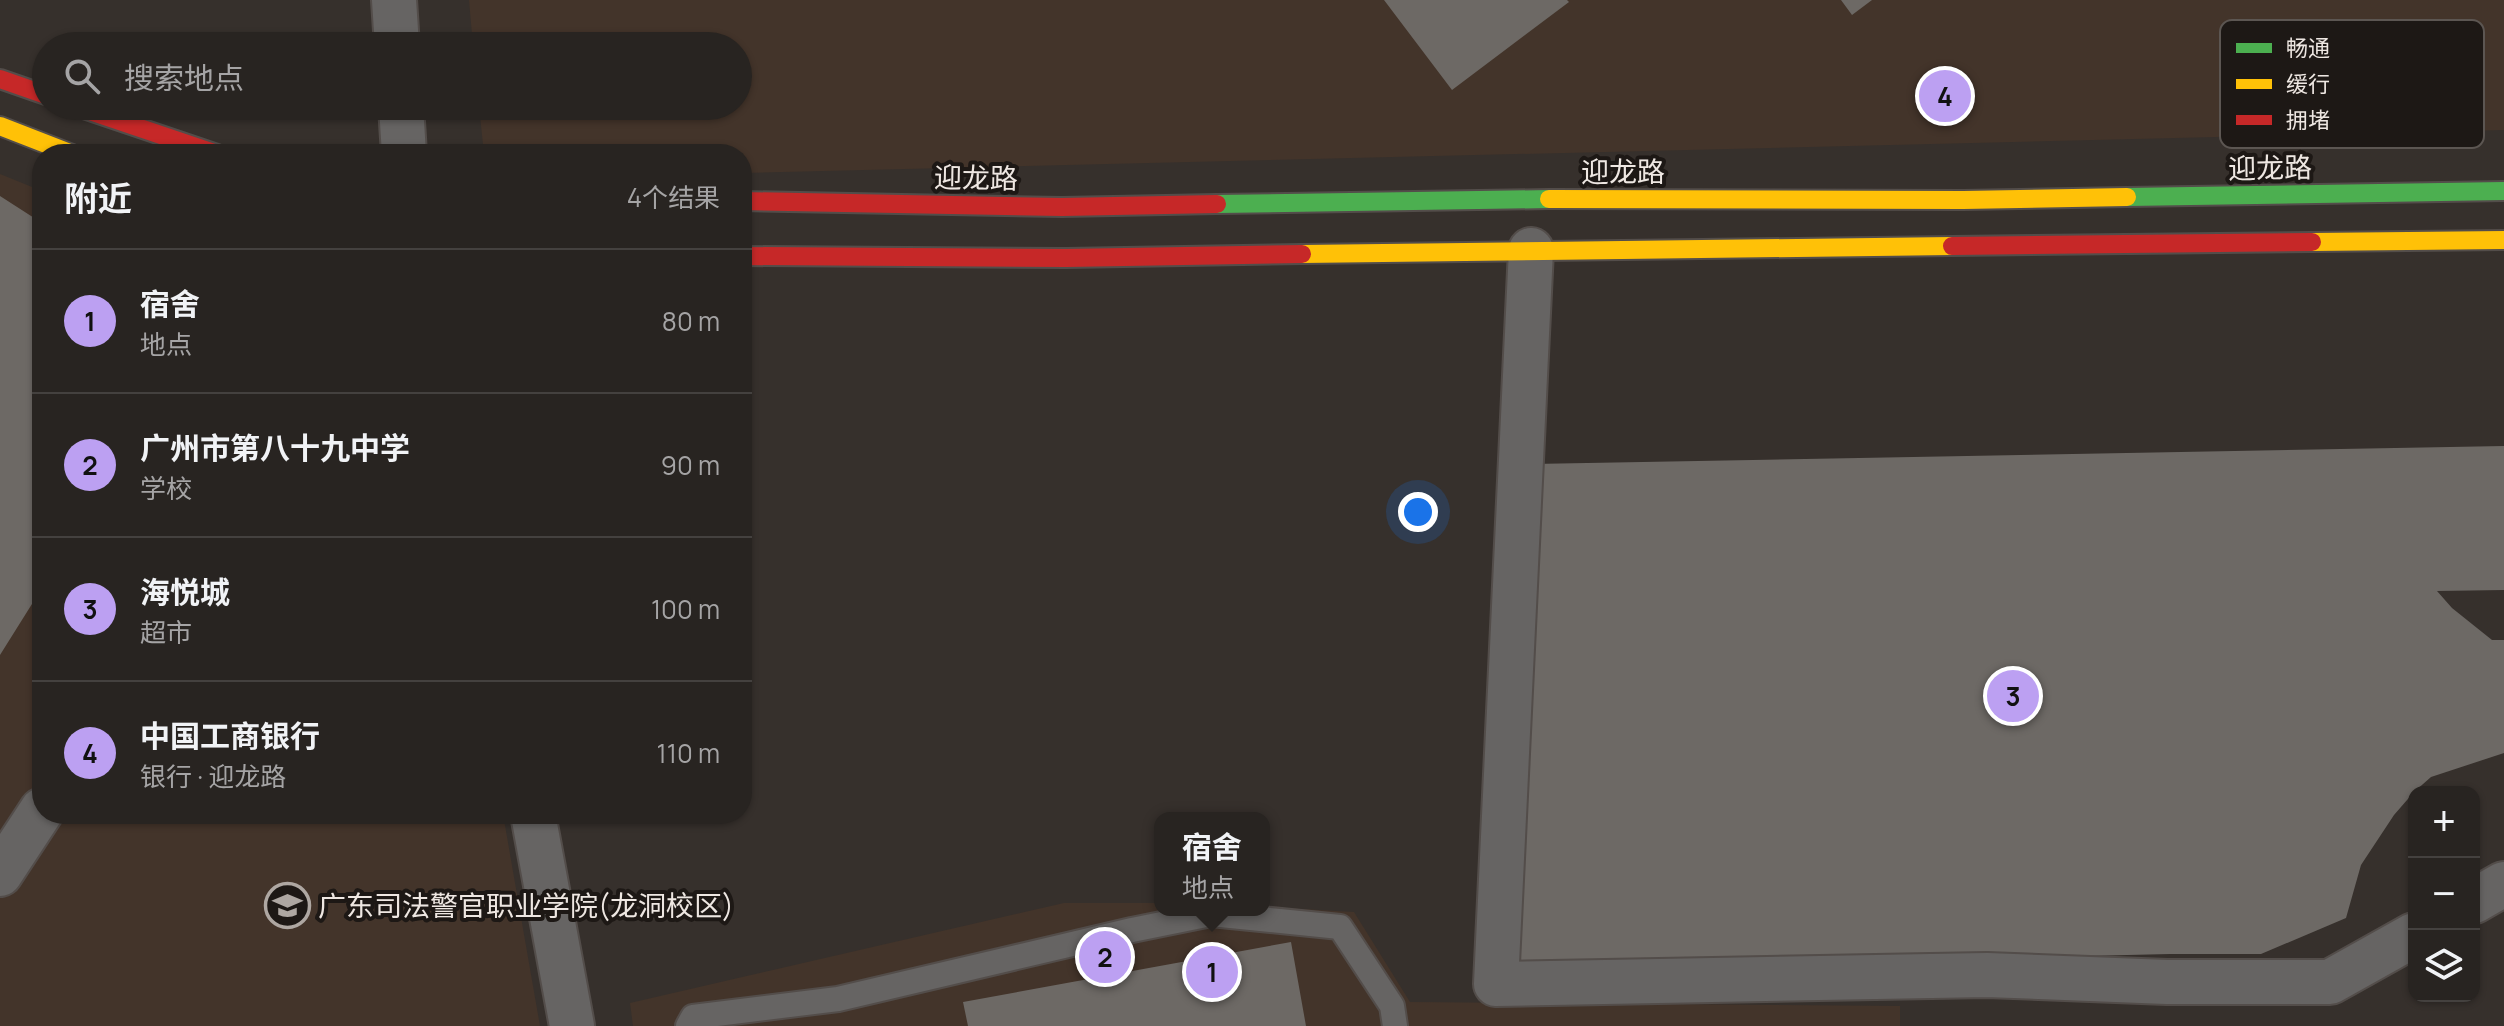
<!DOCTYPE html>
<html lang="zh">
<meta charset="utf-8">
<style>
body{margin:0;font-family:Manrope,"Noto Sans SC",sans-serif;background:#34302e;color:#f1f3f6}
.controls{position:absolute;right:24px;bottom:24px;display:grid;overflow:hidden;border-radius:16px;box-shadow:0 2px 6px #0004}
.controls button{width:72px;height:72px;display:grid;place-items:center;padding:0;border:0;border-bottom:2px solid #44413f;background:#282421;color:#f1f3f6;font:40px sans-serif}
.you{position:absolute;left:1418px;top:512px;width:28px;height:28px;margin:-20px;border:6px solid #fff;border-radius:50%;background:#1a73e8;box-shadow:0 0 0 12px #1a73e833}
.badge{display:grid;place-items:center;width:52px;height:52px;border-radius:50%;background:#bca0f2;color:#111;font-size:26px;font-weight:700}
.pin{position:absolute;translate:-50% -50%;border:4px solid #fff;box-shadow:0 2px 8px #0006}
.popup{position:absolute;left:1154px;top:812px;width:116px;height:104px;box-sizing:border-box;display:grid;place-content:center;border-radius:16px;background:#282421;filter:drop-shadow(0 2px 6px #0005);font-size:26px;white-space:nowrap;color:#a5a4a5}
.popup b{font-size:30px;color:#f1f3f6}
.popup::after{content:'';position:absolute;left:50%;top:100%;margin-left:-16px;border:16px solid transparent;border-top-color:#282421}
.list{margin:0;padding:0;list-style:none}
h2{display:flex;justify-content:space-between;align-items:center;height:104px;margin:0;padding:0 32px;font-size:34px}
h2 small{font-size:26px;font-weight:400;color:#a5a4a5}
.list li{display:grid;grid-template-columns:52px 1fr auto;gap:24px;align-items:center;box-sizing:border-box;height:144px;padding:0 32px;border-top:2px solid #44413f}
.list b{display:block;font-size:30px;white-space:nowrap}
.list p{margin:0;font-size:26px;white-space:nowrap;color:#a5a4a5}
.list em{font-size:26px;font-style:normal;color:#a5a4a5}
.icon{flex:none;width:44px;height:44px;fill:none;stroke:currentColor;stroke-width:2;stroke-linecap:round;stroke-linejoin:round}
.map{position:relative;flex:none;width:2504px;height:1026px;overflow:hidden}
.search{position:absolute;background:#282421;box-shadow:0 2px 6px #0004;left:32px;top:32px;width:720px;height:88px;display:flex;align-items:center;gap:20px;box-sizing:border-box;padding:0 28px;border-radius:44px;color:#a5a4a5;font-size:30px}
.panel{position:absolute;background:#282421;box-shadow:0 2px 6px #0004;left:32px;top:144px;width:720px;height:680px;border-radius:32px}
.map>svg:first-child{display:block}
</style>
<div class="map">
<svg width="2504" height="1026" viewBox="0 0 2504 1026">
<rect width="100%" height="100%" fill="#36302c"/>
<path fill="#43342a" d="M469 0H2504V130L742 173V154H484L479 106H738V46H473Z
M0 174 42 191V814H503L540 1026H0Z
M1064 903H1160V910H1264V907L1354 912 1410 1002 1900 1006V1026H633L630 1003Z"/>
<path fill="#6d6965" d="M1384 0H1567L1569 2 1452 90Z
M1841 0H1872L1852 15Z
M0 196 42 223V588L0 655Z
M2504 446V590L2437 591 2452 608 2492 640H2504V753L2431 777 2414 792 2394 815 2361 865 2346 918 2261 954H2170L1511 969 1532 464Z
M1291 942 1306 1026H968L963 1002Z"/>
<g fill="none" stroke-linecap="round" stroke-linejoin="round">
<defs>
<path id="lane" d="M688 1026 693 1017 838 999 1132 930 1211 914 1340 927 1392 1006 1395 1026"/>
<path id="street" d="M394 0 397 46
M401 106 404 154
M1531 250 1496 984 1987 975 2167 982H2330L2414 935
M533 814 572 1026
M0 874 42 810
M2474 901 2504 884"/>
<path id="fast" d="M2127 197 2504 191
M1217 204 1549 199"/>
<path id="slow" d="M0 126 72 154
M1549 199 1963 200 2127 197
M2312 242 2504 240
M1302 254 1952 246"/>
<path id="jam" d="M0 79 46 95
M75 106 217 154
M742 201 1062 207 1217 204
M1952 246 2312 242
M742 256 1066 258 1302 254"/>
</defs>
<use href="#lane" stroke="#534d4a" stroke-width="28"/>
<use href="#street" stroke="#534d4a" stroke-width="48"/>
<use href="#fast" stroke="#534d4a" stroke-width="22"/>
<use href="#slow" stroke="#534d4a" stroke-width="22"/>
<use href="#jam" stroke="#534d4a" stroke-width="22"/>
<use href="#lane" stroke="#666463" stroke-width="24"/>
<use href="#street" stroke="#666463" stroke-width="44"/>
<use href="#fast" stroke="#4caf50" stroke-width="18"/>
<use href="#slow" stroke="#ffc107" stroke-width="18"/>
<use href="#jam" stroke="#c62828" stroke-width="18"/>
</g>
<defs>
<symbol id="university-ring" viewBox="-11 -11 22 22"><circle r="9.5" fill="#1d1815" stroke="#aea7a2" stroke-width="1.5"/><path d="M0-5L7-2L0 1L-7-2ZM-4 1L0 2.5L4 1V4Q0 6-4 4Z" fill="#aea7a2"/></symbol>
</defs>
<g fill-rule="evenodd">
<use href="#university-ring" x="262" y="880" width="51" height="51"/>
</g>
<g text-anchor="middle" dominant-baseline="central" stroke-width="8" stroke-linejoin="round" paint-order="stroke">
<g font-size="28" fill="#eee7e2" stroke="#1d1815">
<text transform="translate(2270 167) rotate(-1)">迎龙路</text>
<text x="1623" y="171">迎龙路</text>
<text transform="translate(976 177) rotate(1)">迎龙路</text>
</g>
<g font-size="28" fill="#eee7e2" stroke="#1d1815" text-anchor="start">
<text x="318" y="905">广东司法警官职业学院(龙洞校区)</text>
</g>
</g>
<rect x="2220" y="20" width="264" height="128" rx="12" fill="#1d1815" stroke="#5c5652" stroke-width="2"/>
<rect x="2236" y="43" width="36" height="10" fill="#4caf50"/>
<rect x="2236" y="79" width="36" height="10" fill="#ffc107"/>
<rect x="2236" y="115" width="36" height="10" fill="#c62828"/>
<g font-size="22" fill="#eee7e2">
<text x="2286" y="56">畅通</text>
<text x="2286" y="92">缓行</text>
<text x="2286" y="128">拥堵</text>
</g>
</svg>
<div class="controls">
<button>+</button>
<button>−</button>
<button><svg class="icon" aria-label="layers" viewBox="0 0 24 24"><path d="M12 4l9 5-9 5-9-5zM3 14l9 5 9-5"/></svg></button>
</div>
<div class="you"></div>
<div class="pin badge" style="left:1212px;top:972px">1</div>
<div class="popup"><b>宿舍</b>地点</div>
<div class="pin badge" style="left:1105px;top:957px">2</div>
<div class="pin badge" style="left:2013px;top:696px">3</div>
<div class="pin badge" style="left:1945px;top:96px">4</div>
<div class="search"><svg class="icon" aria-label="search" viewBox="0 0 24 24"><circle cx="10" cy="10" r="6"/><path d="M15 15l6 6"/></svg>搜索地点</div>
<section class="panel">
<h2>附近<small>4个结果</small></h2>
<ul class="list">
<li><span class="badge">1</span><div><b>宿舍</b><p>地点</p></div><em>80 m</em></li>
<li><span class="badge">2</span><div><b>广州市第八十九中学</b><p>学校</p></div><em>90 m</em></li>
<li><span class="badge">3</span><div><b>海悦城</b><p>超市</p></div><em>100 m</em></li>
<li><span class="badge">4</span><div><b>中国工商银行</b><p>银行 · 迎龙路</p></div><em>110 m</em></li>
</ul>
</section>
</div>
